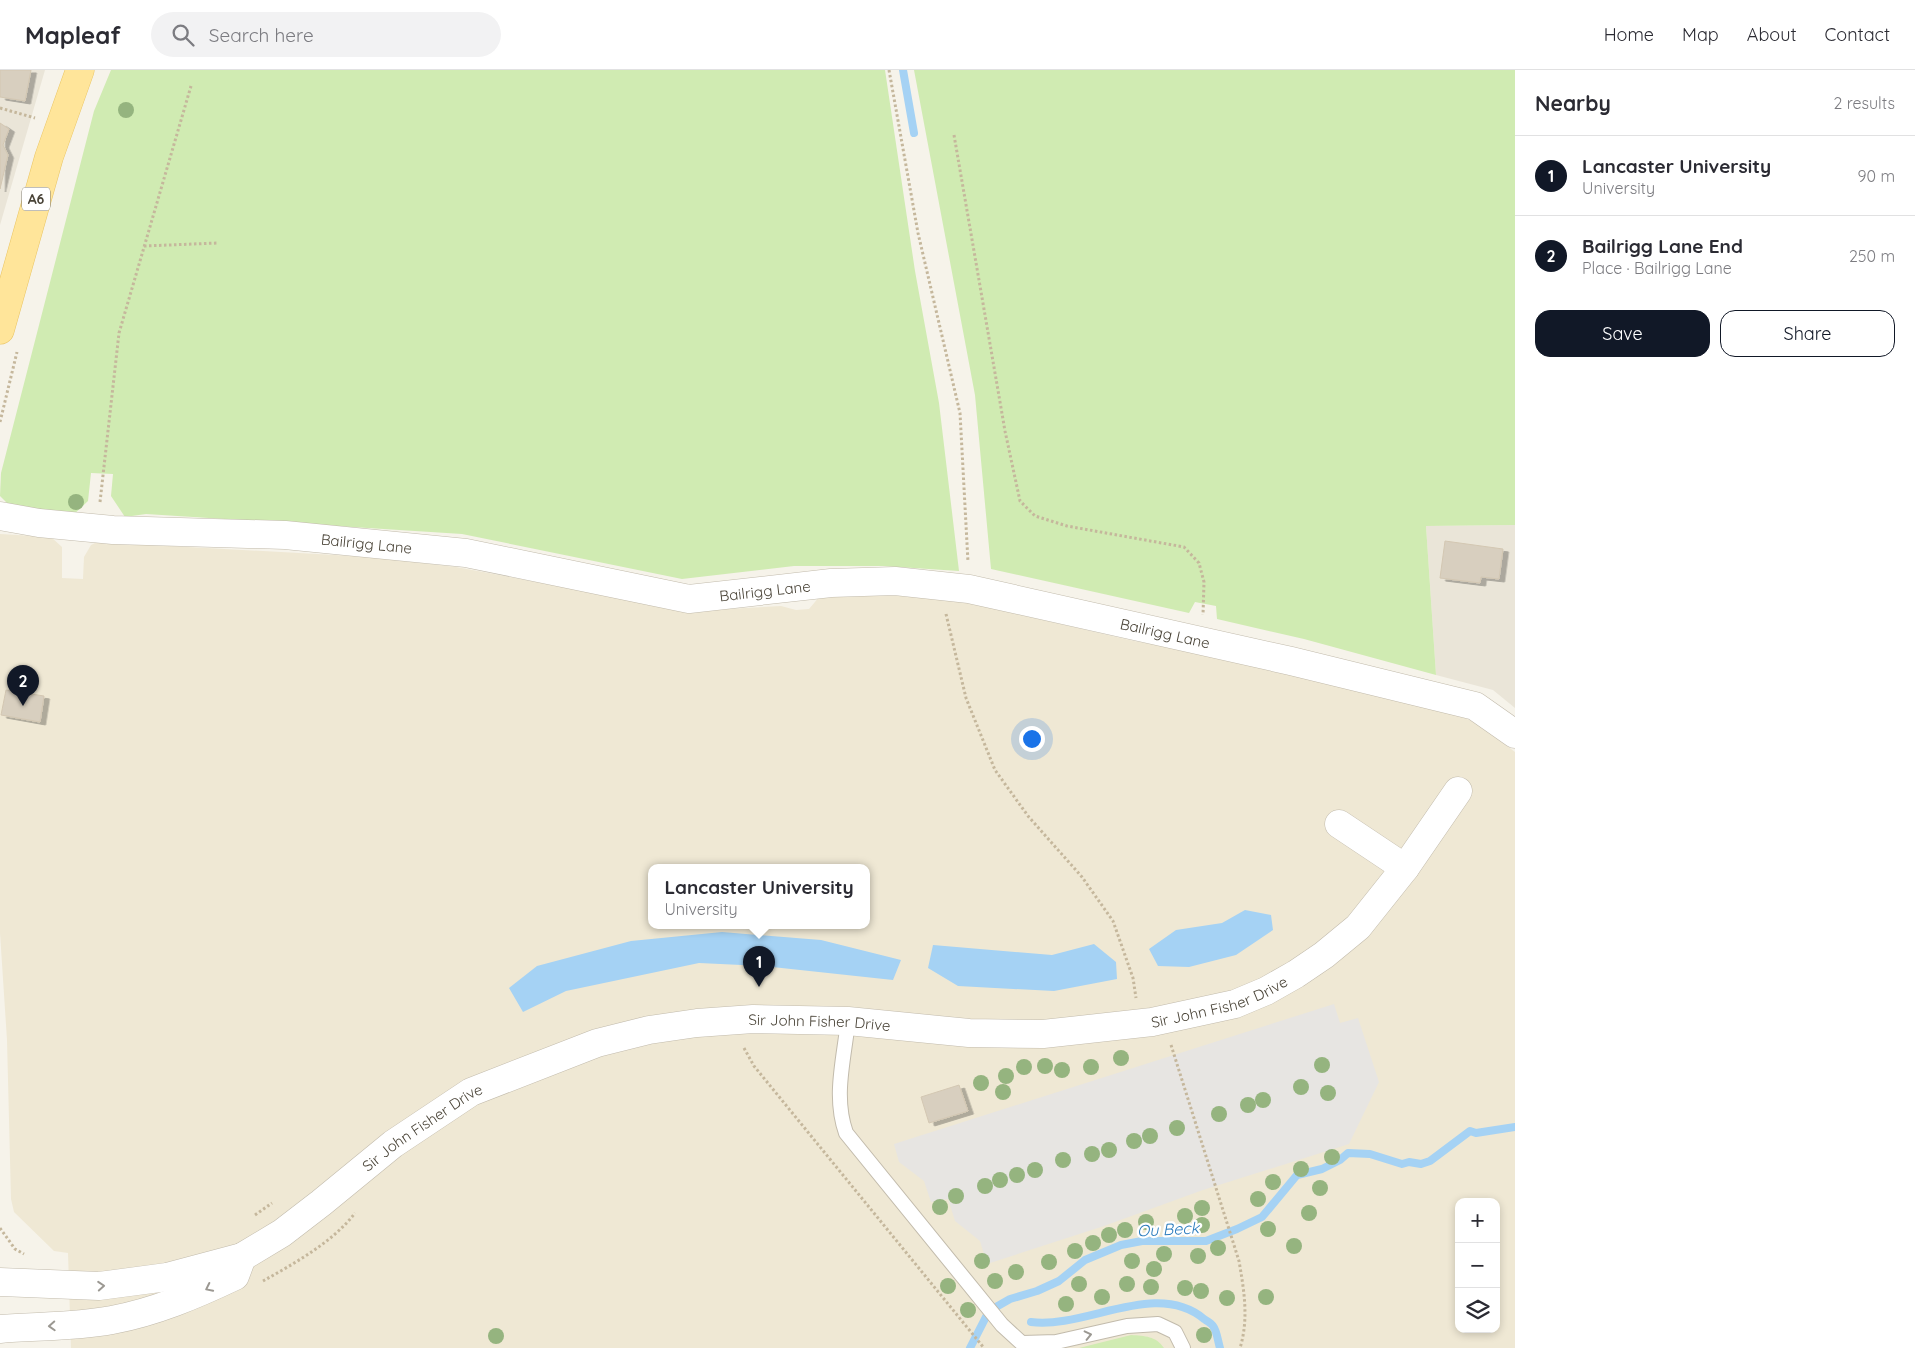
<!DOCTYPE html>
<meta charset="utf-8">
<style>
body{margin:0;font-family:Quicksand,sans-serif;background:#f2f2f3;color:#2b2b33}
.controls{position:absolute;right:15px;bottom:15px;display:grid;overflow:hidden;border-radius:10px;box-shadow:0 2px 8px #0003}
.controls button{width:45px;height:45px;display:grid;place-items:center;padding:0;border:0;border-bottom:1px solid #e1e1e2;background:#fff;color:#2b2b33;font:25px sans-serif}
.you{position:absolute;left:1031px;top:668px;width:18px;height:18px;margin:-12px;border:4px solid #fff;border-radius:50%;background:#1a73e8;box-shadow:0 0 0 8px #1a73e833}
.badge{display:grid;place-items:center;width:32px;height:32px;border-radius:50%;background:#111827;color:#fff;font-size:16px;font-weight:700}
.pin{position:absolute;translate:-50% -41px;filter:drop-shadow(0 1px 2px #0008)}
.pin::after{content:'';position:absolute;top:26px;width:18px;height:15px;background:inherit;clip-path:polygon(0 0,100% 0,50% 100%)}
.popup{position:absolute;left:648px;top:794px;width:222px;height:65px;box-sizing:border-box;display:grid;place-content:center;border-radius:10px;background:#fff;filter:drop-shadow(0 1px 4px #0005);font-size:16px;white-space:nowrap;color:#7c7c81}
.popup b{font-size:19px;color:#2b2b33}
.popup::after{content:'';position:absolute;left:50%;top:100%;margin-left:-10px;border:10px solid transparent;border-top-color:#fff}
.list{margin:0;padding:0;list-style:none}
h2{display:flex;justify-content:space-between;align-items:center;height:65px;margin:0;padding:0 20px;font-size:21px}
h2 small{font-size:16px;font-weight:400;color:#7c7c81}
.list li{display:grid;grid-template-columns:32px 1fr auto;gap:15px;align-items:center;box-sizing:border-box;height:80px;padding:0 20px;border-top:1px solid #e1e1e2}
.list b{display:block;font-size:19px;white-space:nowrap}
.list p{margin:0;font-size:16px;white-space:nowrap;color:#7c7c81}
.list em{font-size:16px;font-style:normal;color:#7c7c81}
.actions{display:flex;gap:10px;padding:15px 20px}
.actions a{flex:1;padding:11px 0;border:1px solid #111827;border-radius:15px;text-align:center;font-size:18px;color:#111827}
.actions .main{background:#111827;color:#fff}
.icon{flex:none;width:28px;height:28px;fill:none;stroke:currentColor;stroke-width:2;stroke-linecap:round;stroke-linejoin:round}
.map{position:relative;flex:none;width:1515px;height:1278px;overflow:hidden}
header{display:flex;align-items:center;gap:30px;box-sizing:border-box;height:70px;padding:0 25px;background:#fff;border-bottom:1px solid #e1e1e2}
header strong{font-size:24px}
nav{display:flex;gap:28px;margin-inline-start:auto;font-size:18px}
.search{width:350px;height:45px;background:#f2f2f3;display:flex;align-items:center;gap:12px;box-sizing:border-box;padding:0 18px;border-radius:28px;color:#7c7c81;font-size:19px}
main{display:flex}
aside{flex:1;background:#fff}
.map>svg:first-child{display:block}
</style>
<header>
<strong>Mapleaf</strong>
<div class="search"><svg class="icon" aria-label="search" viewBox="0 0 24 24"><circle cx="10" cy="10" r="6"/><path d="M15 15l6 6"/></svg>Search here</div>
<nav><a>Home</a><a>Map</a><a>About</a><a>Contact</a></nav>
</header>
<main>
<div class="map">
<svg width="1515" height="1278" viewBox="0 0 1515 1278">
<defs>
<filter id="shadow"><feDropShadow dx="5.5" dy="3" stdDeviation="0" flood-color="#0004"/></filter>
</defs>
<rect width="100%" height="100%" fill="#f6f3ea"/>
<path fill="#eae5d8" d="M0 0H45L0 155Z
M1515 455V638L1493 620 1436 605 1426 456Z"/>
<path fill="#efe8d4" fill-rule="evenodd" d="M0 464 51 467 62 477V508L83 509 84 487 91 475 97 472 371 487 456 497 691 541 781 536 796 540 809 539 820 526 889 525 960 531 1134 571 1218 586 1445 640 1477 653 1515 682V1278H71L68 1183 54 1181 14 1142 11 1129 7 970 0 863ZM652 798H866V856H652ZM1459 1132H1496V1259H1459Z"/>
<path fill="#d0ebb2" d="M111 0H885L915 201 939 333 959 501 883 496H794L682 509 462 464 146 444 125 447 111 426 113 404 91 403 88 431 71 447 8 434 0 426 1 403 94 41Z
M914 0H1515V455L1426 456 1436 605 1304 569 1217 549 1216 536 1195 532 1189 543 991 499 975 325Z
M1131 1265C1145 1266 1156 1266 1164 1278H1079Z"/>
<path fill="#e7e5e2" d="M1334 934 1340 953 1358 948 1379 1012 1349 1074 1203 1120 1104 1156 987 1194 980 1171 955 1151 948 1129 931 1132 924 1111 899 1092 894 1074Z"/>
<path fill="#a5d2f4" d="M1245 840 1271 845 1273 860 1236 885 1189 897 1158 896 1149 879 1176 860 1222 853Z
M722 862 821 870 901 890 893 910 763 896 699 893 566 921 523 942 509 918 537 896 631 871Z
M1094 874 1116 892 1117 909 1054 921 958 916 928 898 933 875 1052 885Z"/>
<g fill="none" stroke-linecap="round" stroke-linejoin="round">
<path stroke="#a5d2f4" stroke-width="8" d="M903 0 914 63
M1031 1252C1086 1259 1156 1209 1204 1249 1207 1251 1211 1253 1213 1256 1217 1261 1218 1272 1220 1278
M970 1278 989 1241 1010 1229 1037 1221 1059 1211 1085 1190 1121 1175 1142 1171H1206L1237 1159 1262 1147 1297 1105 1322 1099 1340 1090 1348 1083 1370 1084 1402 1094 1409 1092 1421 1094 1430 1091 1470 1061 1476 1063 1515 1057"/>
</g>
<path fill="#d8cfbf" stroke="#d3c7b2" filter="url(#shadow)" d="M0 0H31L25 31 0 27Z
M0 53 9 59 3 75 8 85 0 119Z
M1445 471 1503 479 1499 509 1481 507 1480 513 1440 508Z
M6 620 44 626 40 652 1 645Z
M959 1015 968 1041 929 1053 921 1027Z"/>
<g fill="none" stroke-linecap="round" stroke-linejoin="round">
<defs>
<path id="lane" d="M848 951C844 989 833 1027 846 1063L1002 1255 1027 1278
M1023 1273 1056 1272 1127 1256 1158 1254 1175 1262 1183 1278"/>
<g id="street">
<path id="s1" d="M0 446 39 453 113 460 285 465 466 483 689 529 831 513 895 511 969 519 1291 591 1475 636 1515 664"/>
<path d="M1339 754 1405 798"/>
<path id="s2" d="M0 1212 99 1216 167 1207 242 1187 282 1163 321 1133 393 1074 471 1022 597 973 649 960 697 953 753 949 848 951 969 963 1043 964 1152 952 1235 934 1266 921 1296 904 1324 885 1358 857 1405 798 1458 721"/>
<path d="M0 1259C37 1256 75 1257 112 1250 155 1242 195 1225 235 1206L242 1187"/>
</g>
<path id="primary" d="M0 260 49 87 80 0"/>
</defs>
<use href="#lane" stroke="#c2bbac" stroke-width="16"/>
<use href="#street" stroke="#c2bbac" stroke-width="29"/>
<use href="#primary" stroke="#eac564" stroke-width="29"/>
<path stroke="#c5b79c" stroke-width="3" stroke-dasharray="2.5 2.5" stroke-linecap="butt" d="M889 0 918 163 960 343 968 492
M0 38 35 48
M954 65 1005 361 1020 431 1035 446 1067 456 1184 477 1199 493 1204 512 1203 545
M144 176 218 173
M0 352 17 282
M100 432 119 263 191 16
M946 544 966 628 995 700 1028 746 1082 807 1113 851 1133 908 1136 928
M1171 975 1239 1191C1244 1220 1249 1249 1240 1278
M744 978 754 996 984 1278
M255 1145 272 1133
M0 1158 15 1179 24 1184
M263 1211C295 1193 333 1172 355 1143"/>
<use href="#lane" stroke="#fff" stroke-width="14"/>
<use href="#street" stroke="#fff" stroke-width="28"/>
<use href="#primary" stroke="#ffe59a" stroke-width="28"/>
</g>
<g fill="#95b47f">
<circle cx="126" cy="40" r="8"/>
<circle cx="76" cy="432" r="8"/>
<circle cx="1121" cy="988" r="8"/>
<circle cx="1322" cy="995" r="8"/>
<circle cx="1045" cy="996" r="8"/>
<circle cx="1024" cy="997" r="8"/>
<circle cx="1091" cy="997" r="8"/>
<circle cx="1062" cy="1000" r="8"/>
<circle cx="1006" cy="1006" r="8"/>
<circle cx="981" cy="1013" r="8"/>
<circle cx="1301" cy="1017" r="8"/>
<circle cx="1003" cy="1022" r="8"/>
<circle cx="1328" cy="1023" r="8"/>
<circle cx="1263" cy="1030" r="8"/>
<circle cx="1248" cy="1035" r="8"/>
<circle cx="1219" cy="1044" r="8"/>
<circle cx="1177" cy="1058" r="8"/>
<circle cx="1150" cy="1066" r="8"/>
<circle cx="1134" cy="1071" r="8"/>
<circle cx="1109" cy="1080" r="8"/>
<circle cx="1092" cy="1084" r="8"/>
<circle cx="1332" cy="1087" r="8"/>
<circle cx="1063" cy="1090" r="8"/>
<circle cx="1301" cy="1099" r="8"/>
<circle cx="1035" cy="1100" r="8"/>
<circle cx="1017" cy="1105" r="8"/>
<circle cx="1000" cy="1110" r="8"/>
<circle cx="1273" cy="1112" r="8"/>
<circle cx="985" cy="1116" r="8"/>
<circle cx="1320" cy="1118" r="8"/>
<circle cx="956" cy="1126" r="8"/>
<circle cx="1258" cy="1129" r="8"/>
<circle cx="940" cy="1137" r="8"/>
<circle cx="1202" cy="1138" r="8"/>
<circle cx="1309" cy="1143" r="8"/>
<circle cx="1185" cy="1146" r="8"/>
<circle cx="1146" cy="1152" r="8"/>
<circle cx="1202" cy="1155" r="8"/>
<circle cx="1268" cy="1159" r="8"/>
<circle cx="1125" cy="1160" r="8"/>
<circle cx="1109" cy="1165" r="8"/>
<circle cx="1093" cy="1173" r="8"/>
<circle cx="1294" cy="1176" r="8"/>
<circle cx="1218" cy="1178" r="8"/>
<circle cx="1075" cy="1181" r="8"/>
<circle cx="1164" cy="1184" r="8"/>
<circle cx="1198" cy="1186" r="8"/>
<circle cx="982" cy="1191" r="8"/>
<circle cx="1132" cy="1191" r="8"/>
<circle cx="1049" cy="1192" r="8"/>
<circle cx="1154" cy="1199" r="8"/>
<circle cx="1016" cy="1202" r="8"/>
<circle cx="995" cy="1211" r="8"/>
<circle cx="1079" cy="1214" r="8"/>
<circle cx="1127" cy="1214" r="8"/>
<circle cx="948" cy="1216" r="8"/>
<circle cx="1151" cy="1217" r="8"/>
<circle cx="1185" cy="1218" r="8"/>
<circle cx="1201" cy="1221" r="8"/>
<circle cx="1102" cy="1227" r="8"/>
<circle cx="1266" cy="1227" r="8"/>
<circle cx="1227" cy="1228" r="8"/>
<circle cx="1066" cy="1234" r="8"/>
<circle cx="968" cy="1240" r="8"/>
<circle cx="1204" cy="1265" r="8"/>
<circle cx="496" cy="1266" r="8"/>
</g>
<defs><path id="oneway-chevron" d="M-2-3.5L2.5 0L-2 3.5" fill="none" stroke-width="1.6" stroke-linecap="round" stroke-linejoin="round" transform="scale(1.25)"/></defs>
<g stroke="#9b9892">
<use href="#oneway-chevron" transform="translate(101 1216) rotate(-4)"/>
<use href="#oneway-chevron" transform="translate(209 1218) rotate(154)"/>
<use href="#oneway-chevron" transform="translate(52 1256) rotate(177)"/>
<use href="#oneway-chevron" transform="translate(1088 1265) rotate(-13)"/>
</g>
<g text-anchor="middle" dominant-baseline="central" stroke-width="4.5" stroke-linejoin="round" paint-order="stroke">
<rect fill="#fff" stroke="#807c74" stroke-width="1" x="22" y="117.5" width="28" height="23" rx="4"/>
<g font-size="14" font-weight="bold" fill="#4a4438">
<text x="36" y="129">A6</text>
</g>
<g font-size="15" fill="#4a4438" stroke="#fff">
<text stroke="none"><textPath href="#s1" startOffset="368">Bailrigg Lane</textPath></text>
<text stroke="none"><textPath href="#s1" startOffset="772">Bailrigg Lane</textPath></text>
<text stroke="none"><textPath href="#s1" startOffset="1178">Bailrigg Lane</textPath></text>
<text stroke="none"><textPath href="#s2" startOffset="1292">Sir John Fisher Drive</textPath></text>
<text stroke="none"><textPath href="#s2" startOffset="888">Sir John Fisher Drive</textPath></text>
<text stroke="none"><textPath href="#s2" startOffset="468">Sir John Fisher Drive</textPath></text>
</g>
<g font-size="16" font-style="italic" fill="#2a7bbd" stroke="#fff">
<text transform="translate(1168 1159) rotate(-3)">Ou Beck</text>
</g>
</g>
</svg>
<div class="controls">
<button>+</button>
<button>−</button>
<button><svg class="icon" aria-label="layers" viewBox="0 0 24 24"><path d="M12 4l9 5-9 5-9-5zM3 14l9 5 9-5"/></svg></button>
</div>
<div class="you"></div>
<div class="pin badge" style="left:759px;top:917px">1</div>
<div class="popup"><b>Lancaster University</b>University</div>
<div class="pin badge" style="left:23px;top:636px">2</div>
</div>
<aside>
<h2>Nearby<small>2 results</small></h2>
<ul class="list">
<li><span class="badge">1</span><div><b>Lancaster University</b><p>University</p></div><em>90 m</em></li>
<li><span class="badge">2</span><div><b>Bailrigg Lane End</b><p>Place · Bailrigg Lane</p></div><em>250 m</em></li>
</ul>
<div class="actions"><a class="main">Save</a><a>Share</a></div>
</aside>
</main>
